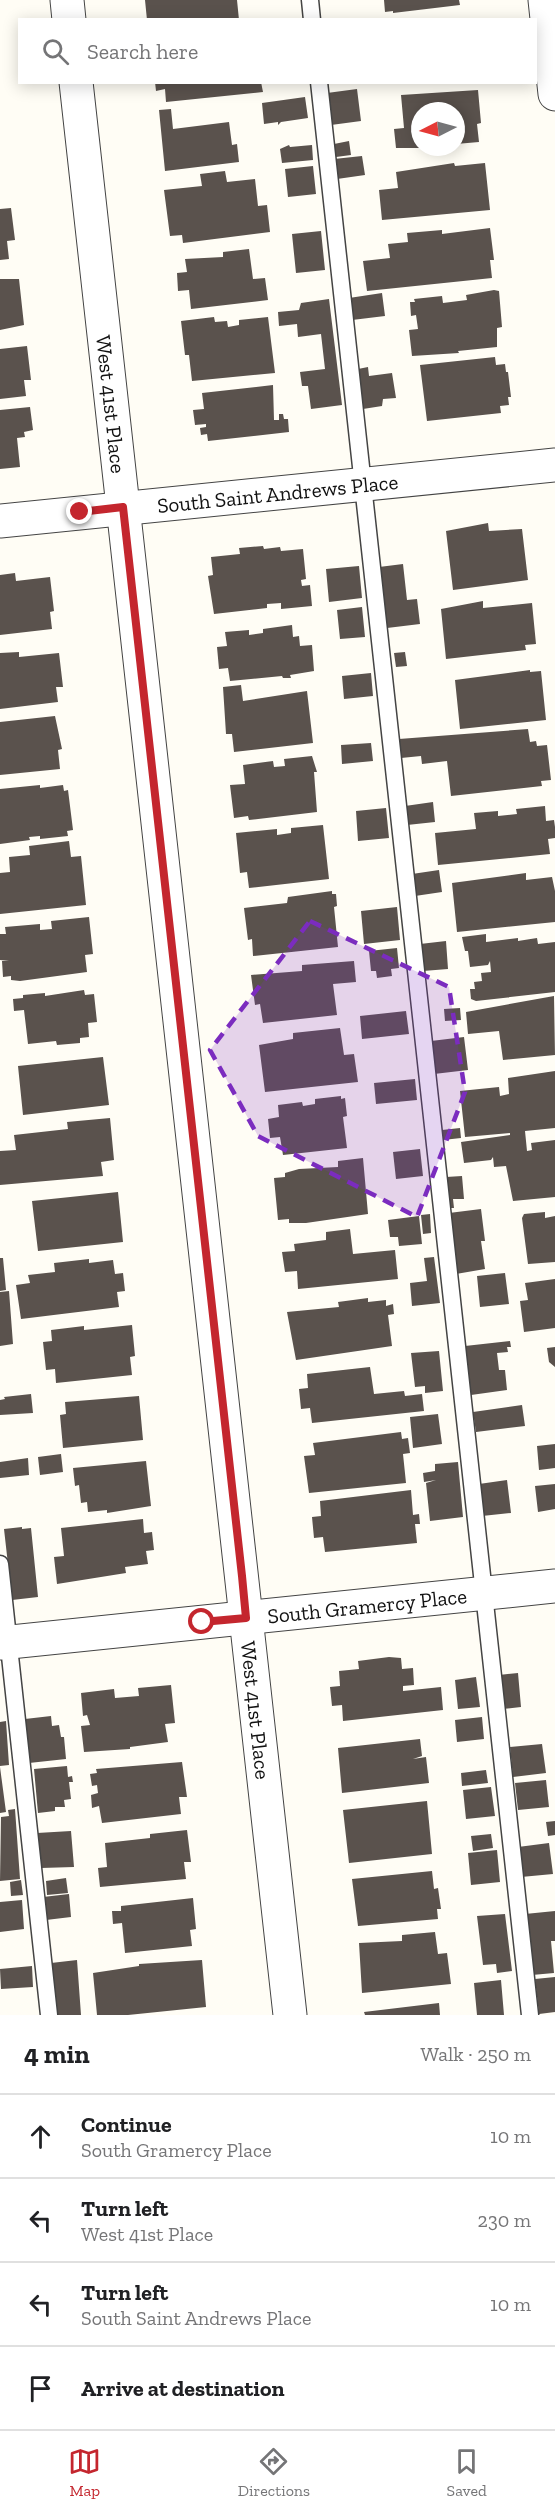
<!DOCTYPE html>
<meta charset="utf-8">
<style>
body{margin:0;font-family:"Zilla Slab",serif;background:#f6f6f6;color:#202124}
.compass{position:absolute;left:411px;top:102px;width:54px;height:54px;border-radius:50%;background:#fff;box-shadow:0 3px 15px #0003;rotate:264deg}
.stop{position:absolute;width:18px;height:18px;margin:-14px;border:4px solid #c4262e;border-radius:50%;background:#fff}
.stop.end{background:#c4262e;border-color:#fff;box-shadow:0 2px 6px #0008}
.list{margin:0;padding:0;list-style:none}
h2{display:flex;justify-content:space-between;align-items:center;height:78px;margin:0;padding:0 24px;font-size:26px}
h2 small{font-size:20px;font-weight:400;color:#757577}
.list li{display:grid;grid-template-columns:39px 1fr auto;gap:18px;align-items:center;box-sizing:border-box;height:84px;padding:0 24px;border-top:2px solid #e0e0e0}
.list b{display:block;font-size:22px;white-space:nowrap}
.list p{margin:0;font-size:20px;white-space:nowrap;color:#757577}
.list em{font-size:20px;font-style:normal;color:#757577}
.icon{flex:none;width:33px;height:33px;fill:none;stroke:currentColor;stroke-width:2;stroke-linecap:round;stroke-linejoin:round}
.map{position:relative;flex:none;width:555px;height:2015px;overflow:hidden}
.search{position:absolute;background:#fff;box-shadow:0 3px 15px #0003;left:18px;right:18px;top:18px;height:66px;display:flex;align-items:center;gap:15px;box-sizing:border-box;padding:0 21px;border-radius:0px;color:#757577;font-size:22px}
.sheet{height:414px;background:#fff}
nav{display:flex;justify-content:space-around;align-items:center;box-sizing:border-box;height:84px;border-top:2px solid #e0e0e0;background:#fff;font-size:16px;color:#757577}
nav a{display:grid;justify-items:center;gap:3px}
nav .on{color:#c4262e}
.map>svg:first-child{display:block}
</style>
<div class="map">
<svg width="555" height="2015" viewBox="0 0 555 2015">
<rect width="100%" height="100%" fill="#fffdf5"/>
<path fill="#5a524d" d="M145 0H237L239 20H147Z
M384 0H459L460 5 393 13V11L385 12Z
M155 82H261L263 92 166 102 165 89 156 91Z
M357 89 361 121 331 125 327 93Z
M478 90 481 123 477 124 479 142 456 144V111H420V148H396L394 129 404 128 401 95Z
M305 97 308 118 281 122 278 125V122L264 124 262 103Z
M171 109 173 129 229 122 232 145 237 144 239 162 165 171 159 110Z
M349 141 351 155 336 157 334 144Z
M289 145 290 147 312 145 313 160 282 163 280 149Z
M362 156 365 175 337 179 334 159Z
M454 163 455 166 485 163 490 210 382 220 379 190 398 188 396 172Z
M313 166 316 194 288 197 285 169Z
M225 171 227 182 255 179 258 206 267 205 270 232 183 243 182 235 170 236 164 190 202 186 200 174Z
M11 208 15 240 7 241 9 259 0 260V209Z
M490 228 494 260H490L492 278 367 291 363 261 390 258 388 244 408 242 407 233 442 230V234Z
M321 231 325 270 296 273 292 234Z
M249 249 253 279 265 278 268 300 191 309 189 290 178 291 177 273 187 272 185 259 223 257V252Z
M0 279H19L24 325 0 330Z
M494 290 499 291 502 327 497 328V347L458 351 459 353 412 356 409 330 418 329 416 315 411 316 410 302H415L414 299 442 296 443 303 467 300 466 295Z
M382 293 385 316 352 320 349 298Z
M329 299 342 405 311 409 308 386H302L300 372 325 369 321 334 298 337 297 324 279 326 278 312 299 310 301 303Z
M214 317 215 322 227 321 228 327 239 325V320L268 317 275 373 192 381 189 355H185L181 321Z
M27 346 31 380H24L26 396 0 399V349Z
M495 357 496 365 505 364 506 372H508L511 397H508L509 405 500 406 501 413 427 421 420 365Z
M368 367 369 376 392 373 396 398 383 399 382 406 363 409 358 369Z
M273 385 274 420H279V414H283L284 419H288L289 432 208 441 207 434 201 435 200 428 206 427V424L195 425 193 410 204 409 202 393Z
M30 407 33 430 24 432 25 437 17 438 20 467 0 469V410Z
M488 523 489 531 522 529 528 580 453 590 446 531Z
M263 546 264 549 280 547 281 551 303 549 306 579 301 580 302 586 310 585 312 606 281 609V603L267 604V608L214 614 208 576 213 575 211 557 240 554 239 548Z
M403 564 407 600 417 599 420 624 387 628 379 567Z
M359 566 362 598 329 602 326 569Z
M15 573 16 581 50 577 54 611 50 612 52 629 0 635V575Z
M483 601V608L532 603 536 644 525 645 526 650 446 659 441 609Z
M362 607 365 637 340 639 337 610Z
M292 625 293 637 299 636 300 646 312 645 314 671 290 675 291 678H283L282 676 230 681 228 668 219 669 217 647 227 646 225 632 249 630V635L263 633V629Z
M19 652V657L59 653 63 687H56L58 702 0 709V653Z
M405 652 407 666 396 667 394 653Z
M530 670V672L541 671 546 720 460 729 455 680Z
M371 673 373 696 344 699 342 676Z
M241 685 243 701 307 691 313 743 234 752 232 734H226L223 687Z
M55 716 62 749 58 750 60 769 0 775V722Z
M528 729 530 742 536 741 537 746 547 745 551 780 541 781 542 786 451 796 447 761 422 764 421 756 401 758 399 739Z
M371 743 373 761 342 764 341 745Z
M312 756 317 772H314L317 812 249 820 248 816 234 818 230 785 245 784 243 765 273 761 274 767 285 766 284 759Z
M40 785V788L63 785 64 791 68 790 73 830 67 831 68 836 40 839V836L29 837 30 840 0 844V789Z
M433 802 435 822 407 825 405 806Z
M545 806 546 821 554 820 555 827V838L548 839 550 854 438 865 435 833 476 829 474 813 498 811V816L517 814 516 809Z
M386 808 389 838 358 841 356 811Z
M323 825 329 879 249 888 247 872 240 873 236 833 277 829V835L291 833V828Z
M69 841 71 857 81 856 86 905 0 914V873L10 872 9 857 30 855 29 846Z
M439 870 442 892 415 896 412 874Z
M526 873V880L552 877 555 891V922L457 932 452 883Z
M332 891V894H336L337 906 334 907 338 947 253 956 252 939 248 940 244 908 287 903 288 897Z
M397 907 400 940 364 944 361 911Z
M89 917 93 954 85 955 87 972 20 981 11 980V976L3 977 2 961H9L0 960V934H6L5 927 40 924V930L52 929 51 921Z
M486 934V942L518 938V941L537 938 538 944 555 942V992L476 1001 471 999 470 989H475L474 982 482 981 481 973 491 972 490 961 488 965 470 967 468 951H465L462 937Z
M446 941 448 969 423 971 420 944Z
M397 948 399 968 391 969 392 976 377 978 376 971H371L369 951Z
M354 961 356 982 333 984 337 1015 263 1023 260 1004 255 1005 251 975 302 971V965Z
M84 990 85 995 94 994 97 1022 88 1023 89 1037 80 1038V1043L57 1045 56 1041 28 1044 24 1010 14 1011 13 999 23 998V995L45 993V996Z
M554 996 555 1055 503 1060 499 1031 468 1034 466 1012Z
M460 1008 461 1020 445 1021 444 1009Z
M406 1011 409 1034 362 1039 360 1016Z
M340 1028 344 1055 354 1054 358 1082 265 1092 259 1045 293 1039V1033Z
M464 1037 468 1070 434 1074 431 1041Z
M103 1057 109 1105 23 1115 18 1066Z
M555 1071V1128L525 1131 527 1151 532 1150 531 1143 555 1140V1197L513 1201 506 1166 494 1167 493 1157 491 1160 464 1163 461 1142 510 1135V1133L465 1137 460 1091 499 1087 500 1096 509 1094 508 1078Z
M415 1079 417 1100 376 1104 374 1083Z
M341 1096V1099L345 1098 347 1116 343 1117 347 1148 283 1155 280 1137 270 1138 268 1119 279 1117 278 1105 302 1102 303 1106 315 1104V1099Z
M110 1118 114 1160 101 1162 103 1176 0 1185V1151L16 1150 14 1135 68 1129 67 1122Z
M460 1128 461 1138 443 1140 442 1130Z
M420 1149 423 1176 396 1179 393 1152Z
M363 1158 368 1214 306 1223H289V1219L278 1220 274 1178 285 1177V1173L299 1169 338 1167V1161Z
M462 1176 464 1199H453L454 1208H448L446 1177Z
M118 1192 123 1242 38 1251 32 1201Z
M481 1209 485 1241H481L485 1269 456 1274 449 1213Z
M545 1212V1218L555 1216V1262L528 1264 522 1218 524 1214Z
M430 1214 431 1233 423 1234 421 1215Z
M419 1216 422 1244 399 1246 398 1237H390L388 1220Z
M350 1229 353 1254 395 1250 398 1279 298 1289 297 1271 285 1272 282 1252 295 1251 294 1244 326 1240V1232Z
M434 1257 440 1303 412 1306 410 1283 427 1281 424 1258Z
M0 1258H3L6 1290 0 1291Z
M89 1259V1263L113 1260 115 1274 123 1273 125 1291 117 1292 119 1307 21 1319 16 1285 30 1283 28 1275 55 1272 54 1263Z
M505 1273 509 1304 480 1307 477 1276Z
M555 1279V1328L524 1332 520 1301 528 1300 525 1283Z
M9 1291 13 1344 0 1346V1292Z
M368 1298V1302L386 1300V1306L393 1304 394 1314 388 1315 392 1346 296 1360 287 1312 339 1307 338 1302Z
M132 1325 135 1356 130 1357 132 1375 56 1383 55 1369 46 1370 43 1342 52 1341 51 1330 84 1326V1330Z
M510 1341 511 1347H507L508 1352 497 1353 499 1370H505L507 1390 471 1395 465 1346Z
M555 1347V1367L549 1362 547 1348Z
M439 1351 443 1391 425 1393V1386L415 1387 411 1353Z
M370 1367 374 1394 404 1391 405 1396 422 1394 424 1411 312 1423 310 1408 301 1409 299 1389 308 1388 307 1374Z
M31 1394 33 1413 0 1415V1400L5 1399 4 1397Z
M139 1396 143 1440 63 1448 60 1415 66 1414 65 1402Z
M522 1405 525 1426 476 1432 473 1412Z
M438 1414 442 1444 413 1448 410 1417Z
M401 1432 402 1439 408 1438 410 1453 403 1454 406 1483 309 1493 304 1456 315 1455 313 1443Z
M555 1444V1468L539 1470 537 1446Z
M61 1454 63 1472 40 1475 38 1457Z
M28 1458 29 1475 0 1478V1462Z
M146 1461 151 1506 107 1513V1510L88 1512 87 1502 81 1503 79 1485 75 1486 73 1468Z
M458 1462 463 1517 430 1521 426 1483 436 1480 424 1482 423 1473 435 1471V1464Z
M507 1480 511 1513 482 1516 479 1484Z
M555 1484V1509L538 1512 535 1486Z
M411 1490 413 1515 419 1514 420 1524H415L417 1543 325 1552 323 1537 314 1538 312 1517 321 1516 320 1501Z
M143 1519 144 1533 152 1532 154 1550 146 1551 148 1564 125 1567 126 1573 57 1584 54 1557 64 1556 61 1528Z
M22 1527V1529L31 1528 38 1597 12 1600 4 1529Z
M389 1657 401 1658 402 1669 413 1668 414 1685 403 1686V1691L441 1687 443 1710 343 1721 342 1705 332 1706 330 1687 340 1686 339 1671 359 1669 358 1661Z
M518 1673 521 1707 503 1709 499 1675Z
M476 1677 480 1707 458 1709 455 1680Z
M171 1685 175 1723 165 1724 168 1742 130 1747V1749L84 1752 81 1726 90 1725 87 1715 83 1716 81 1693 114 1689 115 1698 139 1696 138 1688Z
M51 1716 52 1726 59 1725 61 1737H64L66 1759 29 1763 25 1719Z
M482 1717 484 1739 457 1742 455 1720Z
M6 1721 9 1765 0 1766V1722Z
M420 1739 422 1756 413 1759 426 1757 429 1783 342 1793 338 1748Z
M542 1744 546 1773 513 1777 510 1747Z
M182 1762 187 1797H179L181 1814 102 1823 99 1806 92 1808 91 1795 98 1793 97 1785 92 1786 90 1774 97 1773 96 1769Z
M67 1766 68 1777 72 1776 73 1782H69L71 1799 64 1800 65 1807H55V1811L38 1813 34 1769Z
M0 1767 6 1812 0 1813Z
M486 1770 488 1783 462 1786 461 1773Z
M546 1780 549 1807 518 1810 515 1783Z
M491 1787 495 1816 466 1819 463 1790Z
M427 1801 432 1854 349 1863 343 1810Z
M15 1809 20 1879 0 1881 1 1817 9 1816 8 1810Z
M555 1821V1835L548 1836 546 1822Z
M187 1830 191 1862H184L186 1879 100 1887 98 1868 107 1867 105 1843 150 1838V1834Z
M71 1831 74 1867 41 1868 37 1833Z
M491 1834 493 1848 473 1851 471 1836Z
M549 1843 553 1874 521 1877 518 1847Z
M497 1850 500 1882 471 1885 468 1853Z
M432 1871 434 1889 438 1888 441 1909H437L438 1919 358 1926 352 1879Z
M66 1878 68 1893 47 1895 46 1881Z
M21 1880 23 1895 11 1896 10 1882Z
M69 1894 71 1917 46 1920 43 1897Z
M193 1898 196 1929 190 1930 192 1946 125 1953 122 1923 113 1924 112 1911H121V1906Z
M22 1900 24 1929 0 1932V1902Z
M555 1911V1941H551L554 1973 532 1975 525 1914Z
M505 1914 512 1971 497 1973 496 1964 483 1965 477 1916Z
M435 1932 438 1954 447 1953 451 1984 362 1993 359 1943 402 1941V1935Z
M77 1960 81 2015H57L51 1963Z
M202 1960 206 2007 128 2015H97L93 1973 139 1966V1964Z
M32 1966 33 1987 1 1989 0 1969Z
M555 1977V2012L539 2014 535 1979Z
M501 1980 504 2015H477L474 1983Z
M439 2003 440 2015H365L364 2012Z"/>
<g fill="none" stroke-linecap="round" stroke-linejoin="round">
<defs>
<path id="service" d="M310 0 312 20
M319 82 530 2015
M0 1564 49 2015"/>
<g id="minor">
<path d="M67 0 69 20"/>
<path d="M545 0 555 94"/>
<path id="s1" d="M76 82 290 2015"/>
<path id="s2" d="M0 521 555 465"/>
</g>
<g id="tertiary">
<path id="s3" d="M0 1643 555 1586"/>
</g>
</defs>
<use href="#service" stroke="#444" stroke-width="19"/>
<use href="#minor" stroke="#444" stroke-width="35"/>
<use href="#tertiary" stroke="#444" stroke-width="35"/>
<use href="#service" stroke="#fff" stroke-width="16"/>
<use href="#minor" stroke="#fff" stroke-width="33"/>
<use href="#tertiary" stroke="#fff" stroke-width="33"/>
</g>
<g fill="none" stroke-linecap="round" stroke-linejoin="round">
<path stroke="#c4262e" stroke-width="8" d="M80 512 123 507 242 1576 246 1618 202 1622"/>
</g>
<path fill="#7b2cbf" fill-opacity="0.2" stroke="#7b2cbf" stroke-width="4.5" stroke-dasharray="12 8" stroke-linejoin="round" d="M310 921 449 987 465 1092 417 1217 258 1136 210 1050Z"/>
<g text-anchor="middle" dominant-baseline="central" stroke-width="6" stroke-linejoin="round" paint-order="stroke">
<g font-size="21" fill="#111" stroke="#fff">
<text stroke="none"><textPath href="#s1" startOffset="324">West 41st Place</textPath></text>
<text stroke="none"><textPath href="#s2" startOffset="279">South Saint Andrews Place</textPath></text>
<text stroke="none"><textPath href="#s3" startOffset="369">South Gramercy Place</textPath></text>
<text stroke="none"><textPath href="#s1" startOffset="1638">West 41st Place</textPath></text>
</g>
</g>
</svg>
<svg class="compass" viewBox="-18 -18 36 36"><path d="M0-13l5 13h-10z" fill="#e53935"/><path d="M0 13l5-13h-10z" fill="#757577"/></svg>
<div class="stop" style="left:202px;top:1622px"></div>
<div class="stop end" style="left:80px;top:512px"></div>
<div class="search"><svg class="icon" aria-label="search" viewBox="0 0 24 24"><circle cx="10" cy="10" r="6"/><path d="M15 15l6 6"/></svg>Search here</div>
</div>
<section class="sheet">
<h2>4 min<small>Walk · 250 m</small></h2>
<ul class="list">
<li><svg class="icon" aria-label="ahead" viewBox="0 0 24 24"><path d="M12 20V5M6 11l6-6 6 6"/></svg><div><b>Continue</b><p>South Gramercy Place</p></div><em>10 m</em></li>
<li><svg class="icon" aria-label="left" viewBox="0 0 24 24"><path d="M17 20v-9H6M10 6l-5 5 5 5"/></svg><div><b>Turn left</b><p>West 41st Place</p></div><em>230 m</em></li>
<li><svg class="icon" aria-label="left" viewBox="0 0 24 24"><path d="M17 20v-9H6M10 6l-5 5 5 5"/></svg><div><b>Turn left</b><p>South Saint Andrews Place</p></div><em>10 m</em></li>
<li><svg class="icon" aria-label="arrive" viewBox="0 0 24 24"><path d="M6 21V4h12l-3 4 3 4H6"/></svg><div><b>Arrive at destination</b></div></li>
</ul>
</section>
<nav>
<a class="on"><svg class="icon" aria-label="map" viewBox="0 0 24 24"><path d="M3 6l6-2 6 2 6-2v14l-6 2-6-2-6 2zM9 4v14M15 6v14"/></svg>Map</a>
<a><svg class="icon" aria-label="directions" viewBox="0 0 24 24"><path d="M12 3l9 9-9 9-9-9zM9 14v-3h6M13 9l2 2-2 2"/></svg>Directions</a>
<a><svg class="icon" aria-label="saved" viewBox="0 0 24 24"><path d="M7 4h10v16l-5-4-5 4z"/></svg>Saved</a>
</nav>
